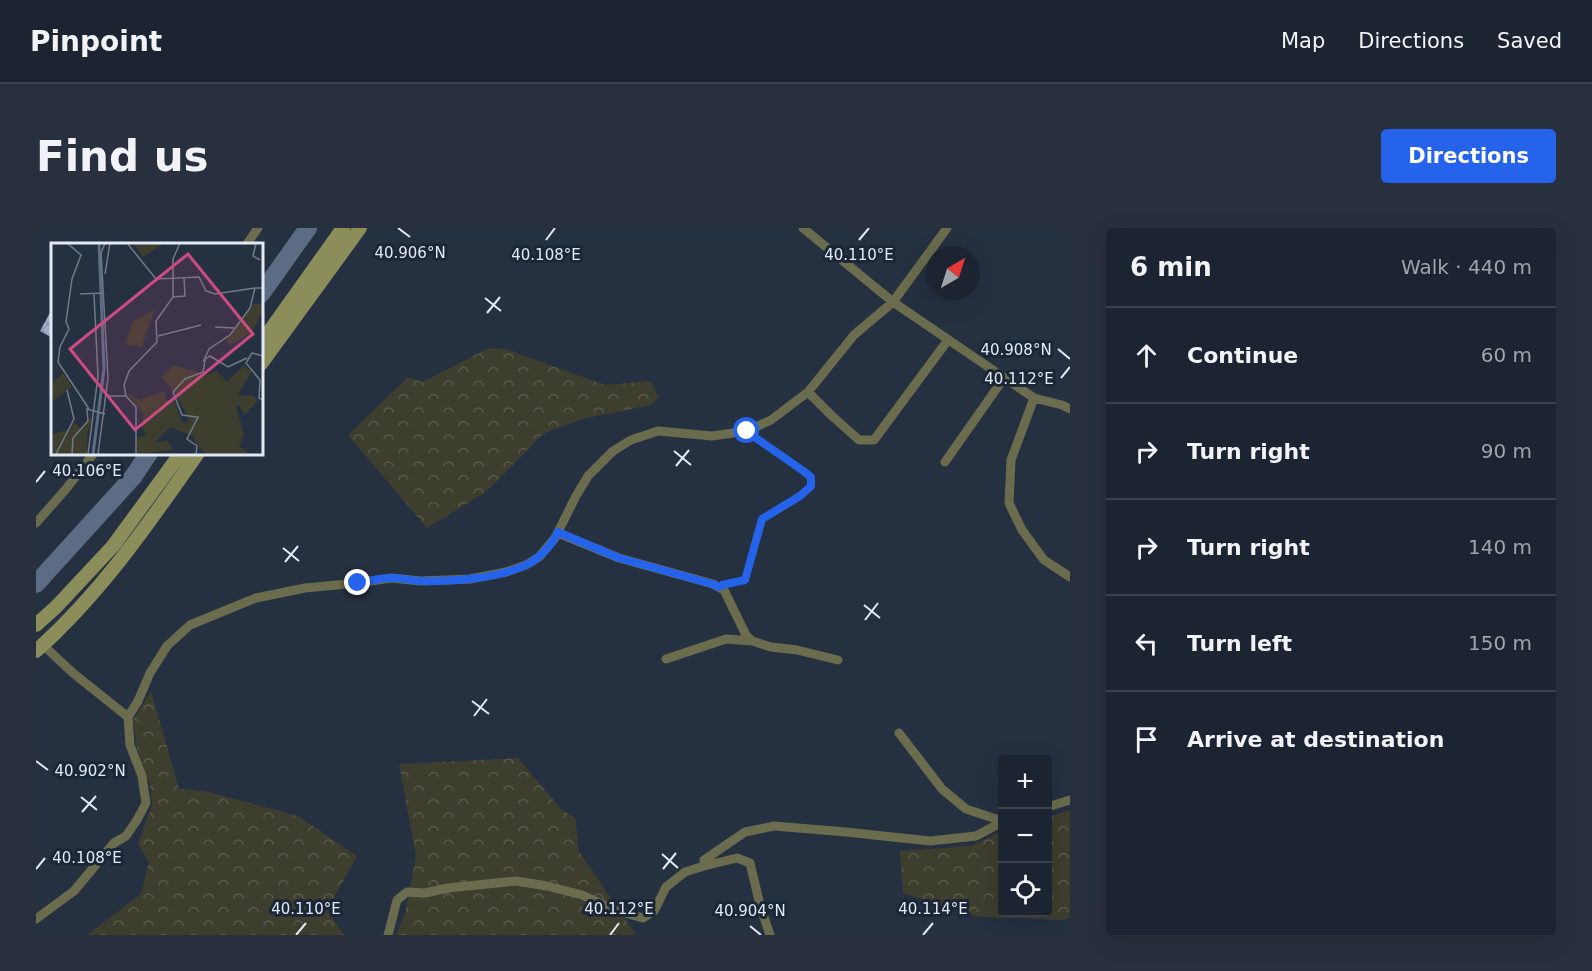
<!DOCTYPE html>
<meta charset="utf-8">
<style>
body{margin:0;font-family:"DejaVu Sans",sans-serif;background:#29303d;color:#f1f3f6}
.controls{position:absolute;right:18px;bottom:18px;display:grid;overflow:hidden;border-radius:6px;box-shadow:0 6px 24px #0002}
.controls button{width:54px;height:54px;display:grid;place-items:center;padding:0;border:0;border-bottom:2px solid #3a414d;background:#1c2431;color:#f1f3f6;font:30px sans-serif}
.compass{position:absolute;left:890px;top:18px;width:54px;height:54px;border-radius:50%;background:#1c2431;box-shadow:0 6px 24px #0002;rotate:39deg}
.stop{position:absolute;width:18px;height:18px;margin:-14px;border:4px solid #2563eb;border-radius:50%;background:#fff}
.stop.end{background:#2563eb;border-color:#fff;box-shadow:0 2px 6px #0008}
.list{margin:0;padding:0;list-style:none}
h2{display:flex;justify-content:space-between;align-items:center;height:78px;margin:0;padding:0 24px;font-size:26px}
h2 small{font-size:20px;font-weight:400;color:#a0a4ab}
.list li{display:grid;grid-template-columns:39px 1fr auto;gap:18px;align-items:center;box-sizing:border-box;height:96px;padding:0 24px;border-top:2px solid #3a414d}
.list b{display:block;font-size:22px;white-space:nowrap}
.list em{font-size:20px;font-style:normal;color:#a0a4ab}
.icon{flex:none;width:33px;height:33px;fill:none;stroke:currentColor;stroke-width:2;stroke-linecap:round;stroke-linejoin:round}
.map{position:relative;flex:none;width:1034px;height:707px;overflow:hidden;border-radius:6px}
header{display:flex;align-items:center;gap:36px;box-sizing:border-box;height:84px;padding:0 30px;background:#1c2431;border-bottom:2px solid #3a414d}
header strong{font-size:28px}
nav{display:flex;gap:33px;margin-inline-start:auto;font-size:21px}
.intro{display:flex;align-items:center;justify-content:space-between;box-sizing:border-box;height:144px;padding:0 36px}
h1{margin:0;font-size:42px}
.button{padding:15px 27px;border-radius:6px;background:#2563eb;color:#fff;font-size:21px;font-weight:700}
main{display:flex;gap:36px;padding:0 36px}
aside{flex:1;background:#1c2431;border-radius:6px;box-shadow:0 6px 24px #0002}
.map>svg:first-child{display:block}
</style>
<header>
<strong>Pinpoint</strong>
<nav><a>Map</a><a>Directions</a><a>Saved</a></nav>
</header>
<div class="intro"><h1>Find us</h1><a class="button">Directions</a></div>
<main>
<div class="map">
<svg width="1034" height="707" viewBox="0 0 1034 707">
<defs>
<pattern id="forest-crowns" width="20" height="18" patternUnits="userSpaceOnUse" patternTransform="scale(1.5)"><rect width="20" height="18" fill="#3d3e2e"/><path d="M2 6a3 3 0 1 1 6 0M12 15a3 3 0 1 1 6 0" fill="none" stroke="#595a4d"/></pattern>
<pattern id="building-cross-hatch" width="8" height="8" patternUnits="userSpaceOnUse" patternTransform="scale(1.5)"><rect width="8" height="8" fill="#a0b1cb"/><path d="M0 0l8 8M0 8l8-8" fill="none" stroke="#8996ab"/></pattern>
</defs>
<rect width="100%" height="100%" fill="#253041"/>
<path fill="url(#forest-crowns)" d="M453 120 470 121 569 157 614 153 623 169 615 177 546 191 507 206 450 264 391 300 312 207 372 149 386 154Z
M115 463 143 561 169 563 262 588 321 628 291 682 308 707H51L105 666 113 634 102 616 116 577 114 557 101 520 97 492Z
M482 530 524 580 540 591 542 622 600 707H360L369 686 380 628 363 536Z
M1034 582V690L1028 692 944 689 867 665 864 623 935 618 966 603V684H1011L1012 589Z"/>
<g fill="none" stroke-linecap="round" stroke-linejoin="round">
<path stroke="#5c6c84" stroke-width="18" d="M225 66 272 0
M0 356 97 249 113 225"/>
</g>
<path fill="url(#building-cross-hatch)" d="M16 81V110L4 103Z"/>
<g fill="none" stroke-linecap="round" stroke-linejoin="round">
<path stroke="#666f7f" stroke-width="1.5" stroke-dasharray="1.5 4.5" stroke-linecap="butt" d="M695 355 709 352 726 291 764 268 775 258V249L766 241 719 210"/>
<path stroke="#6a6c4d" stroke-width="9" d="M767 0 857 74 998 170 975 232 973 275 986 302 1008 332 1034 349
M211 16 222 0
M772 164 795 187 823 212H838L912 112
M998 170 1026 177 1034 181
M909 234 968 150
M0 295 30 261 58 225
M522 305 583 330 677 356 688 362 710 407 716 413 735 419 761 422 802 432
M7 417 37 445 92 489 102 473 114 445 131 418 154 397 220 370 269 360 322 355 355 350 385 353 434 351 470 344 490 337 503 329 519 310 540 268 552 248 577 223 595 212 622 203 676 208 711 203 735 192 772 164 818 107 857 74 911 0
M630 431 690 411 716 413
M863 505 906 561 930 581 966 593
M1011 579 1034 572
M0 691 38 663 78 615 90 608 101 592 110 575 106 548 94 517 92 489
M352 707 361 672 371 664 389 665 412 660 480 653 511 658 546 667 582 683 607 690 618 683 630 659 649 644 668 638
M734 707 724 677 714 635 701 630 668 638V632L709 604 738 598 810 604 894 613 940 608 966 594"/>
<path stroke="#8b8d5b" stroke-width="14" d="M225 115 307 0
M225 136 324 0
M0 397 20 379 77 318 145 225
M0 423C65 365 113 295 162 225"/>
</g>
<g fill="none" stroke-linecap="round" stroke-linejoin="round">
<path stroke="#2563eb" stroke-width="8" d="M322 355C333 353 344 350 354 350 365 349 375 353 386 353 416 354 463 350 490 337 503 331 516 317 522 304L583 330 676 356 683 359 686 357 709 352 726 291 764 268 775 258V249L766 242 717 208 714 201 711 203"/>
</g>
<path fill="none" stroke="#e3eaf6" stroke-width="2" d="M362 0 374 9M510 12 519 0M823 12 833 0M449 70 465 83M451 85 464 69M1022 121 1034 131M1025 150 1034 139M638 223 655 237M640 238 653 222M0 254 9 243M247 320 263 333M249 334 262 318M828 377 844 390M829 392 842 375M436 473 453 486M438 488 451 471M0 533 12 542M45 569 61 582M46 584 60 568M626 626 642 640M0 641 9 630M627 641 640 625M714 698 725 707M260 707 270 695M574 707 583 695M887 707 897 695"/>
<g transform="translate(15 15)">
<rect width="212" height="212" fill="#253041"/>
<path d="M89 0H111L112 1 92 14 84 3Z" fill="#3d3e2e"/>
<path d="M211 60V70L200 90 179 102 175 98 202 61ZM103 67 91 104 74 101 82 78ZM123 122 155 132 166 128 176 139 192 123 201 128 187 152 202 153 207 157 194 172 188 162 185 165 193 191 188 203 199 211H155L144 200V194L119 184 104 199 117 198 122 207 87 211 84 194 95 193 90 182 93 172 75 148 87 157 114 148 115 157 124 159 130 178 135 181 138 176 124 150 110 134ZM12 130 21 144 0 159V141ZM39 169 41 178 36 191V211H0V191L19 187 23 179 31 186 39 176Z" fill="#3d3e2e"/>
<path fill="none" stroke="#5c6c84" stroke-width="3" d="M42 211 53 126 48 0"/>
<path fill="none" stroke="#717a89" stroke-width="1.5" d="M16 0 30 12 21 36 15 79 18 86 9 104 7 119 38 166M76 0 105 36 148 34 155 48 164 51 204 45M205 0 202 13 209 17M54 31 59 0M29 51 52 50M122 54 134 53 133 35M164 84 183 85M107 93 150 82M212 113 201 110 195 120 209 137 208 155 212 157M196 115 177 124 159 113 153 117 158 106 179 92 199 65 204 45H212M58 153H75L73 142 78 128 106 99 105 78 122 54V16L129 0M75 153 85 164V211M5 211 23 176 16 147M21 211 22 195 37 178 36 166 54 171M37 211 47 133 43 51M47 211 57 135 50 10 54 0M145 211 146 203 136 196 147 174 131 172 122 149 134 136 152 129 154 117"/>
<path fill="#ca4c82" fill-opacity="0.15" stroke="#ca4c82" stroke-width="3" d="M137 11 202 91 84 187 19 106Z"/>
<rect width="212" height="212" fill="none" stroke="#e3eaf6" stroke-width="3"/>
</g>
<g font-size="15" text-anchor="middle" fill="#e3eaf6" stroke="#1b2636" stroke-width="6" stroke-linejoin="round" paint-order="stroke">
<text x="374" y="30">40.906°N</text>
<text x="823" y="32">40.110°E</text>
<text x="510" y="32">40.108°E</text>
<text x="980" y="127">40.908°N</text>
<text x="983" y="156">40.112°E</text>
<text x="51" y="248">40.106°E</text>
<text x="54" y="548">40.902°N</text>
<text x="51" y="635">40.108°E</text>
<text x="270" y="686">40.110°E</text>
<text x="583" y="686">40.112°E</text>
<text x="897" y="686">40.114°E</text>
<text x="714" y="688">40.904°N</text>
</g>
</svg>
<div class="controls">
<button>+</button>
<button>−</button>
<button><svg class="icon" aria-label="locate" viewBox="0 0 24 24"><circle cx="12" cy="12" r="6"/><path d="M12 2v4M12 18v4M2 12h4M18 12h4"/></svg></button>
</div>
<svg class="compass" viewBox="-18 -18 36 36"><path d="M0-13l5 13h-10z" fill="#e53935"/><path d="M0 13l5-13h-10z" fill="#a0a4ab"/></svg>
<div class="stop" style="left:711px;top:203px"></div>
<div class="stop end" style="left:322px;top:355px"></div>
</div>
<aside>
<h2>6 min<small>Walk · 440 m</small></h2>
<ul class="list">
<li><svg class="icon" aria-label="ahead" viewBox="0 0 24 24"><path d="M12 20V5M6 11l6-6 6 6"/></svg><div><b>Continue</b></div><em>60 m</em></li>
<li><svg class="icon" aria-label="right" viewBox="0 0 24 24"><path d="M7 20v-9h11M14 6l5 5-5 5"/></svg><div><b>Turn right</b></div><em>90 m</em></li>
<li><svg class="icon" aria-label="right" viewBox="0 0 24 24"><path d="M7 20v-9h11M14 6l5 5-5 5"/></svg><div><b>Turn right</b></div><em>140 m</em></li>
<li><svg class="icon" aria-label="left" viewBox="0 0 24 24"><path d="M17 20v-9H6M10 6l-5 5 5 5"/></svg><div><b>Turn left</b></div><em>150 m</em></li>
<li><svg class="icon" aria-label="arrive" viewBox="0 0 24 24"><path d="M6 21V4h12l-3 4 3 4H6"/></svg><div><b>Arrive at destination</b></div></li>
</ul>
</aside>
</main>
